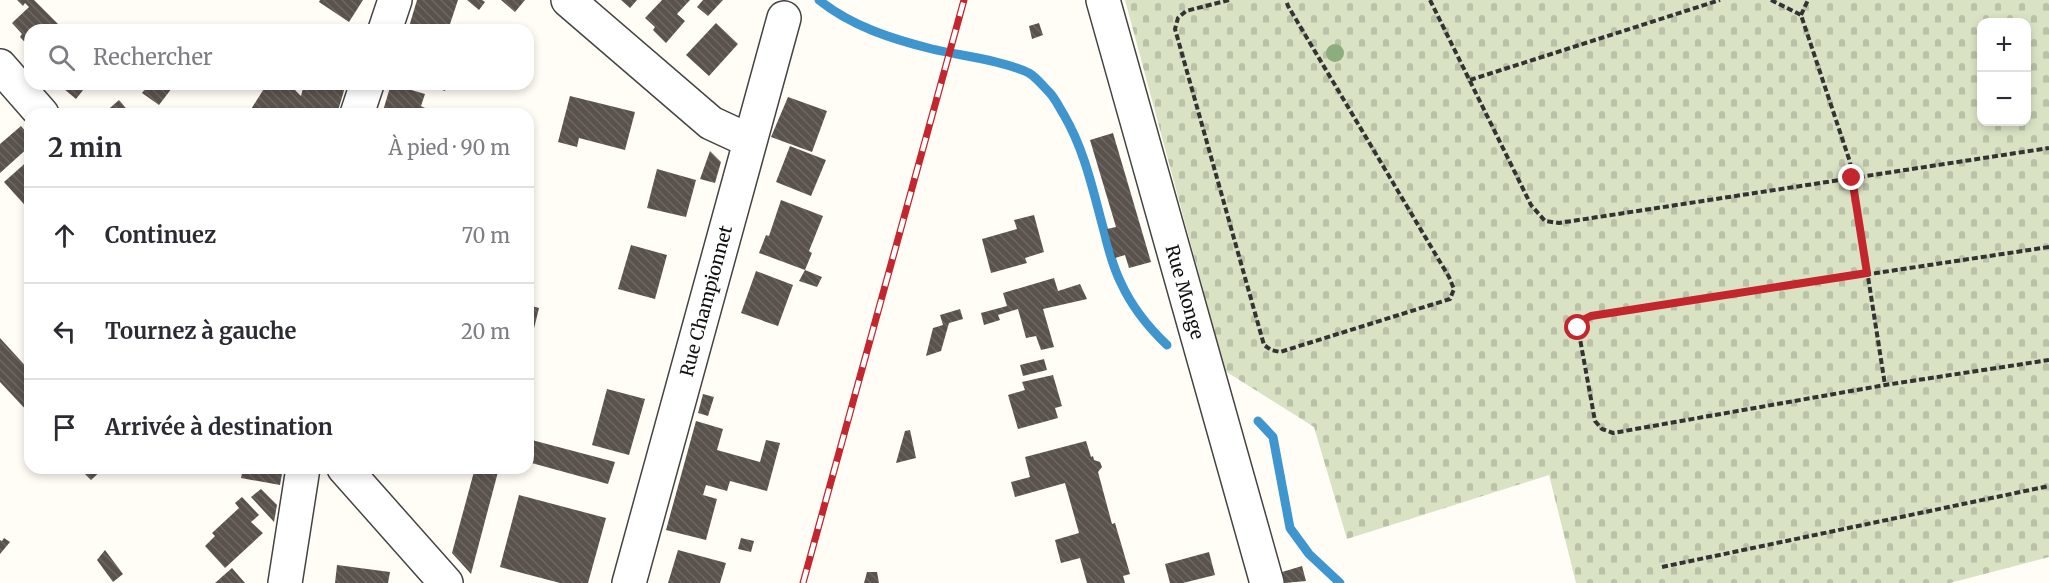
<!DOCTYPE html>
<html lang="fr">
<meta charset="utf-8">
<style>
body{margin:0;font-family:Merriweather,serif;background:#f7f7f7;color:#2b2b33}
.controls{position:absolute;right:18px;top:18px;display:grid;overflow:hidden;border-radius:12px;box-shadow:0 3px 9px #0003}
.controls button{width:54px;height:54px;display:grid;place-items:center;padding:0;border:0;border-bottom:2px solid #e1e1e2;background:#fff;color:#2b2b33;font:30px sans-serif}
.stop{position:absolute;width:18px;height:18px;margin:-14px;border:4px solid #c4262e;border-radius:50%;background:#fff}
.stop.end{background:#c4262e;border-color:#fff;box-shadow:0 2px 6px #0008}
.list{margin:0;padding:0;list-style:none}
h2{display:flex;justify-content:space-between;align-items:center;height:78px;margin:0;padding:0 24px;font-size:26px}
h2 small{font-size:20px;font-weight:400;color:#7c7c81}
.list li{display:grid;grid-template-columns:39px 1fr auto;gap:18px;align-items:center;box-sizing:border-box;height:96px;padding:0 24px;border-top:2px solid #e1e1e2}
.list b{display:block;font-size:22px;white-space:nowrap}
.list em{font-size:20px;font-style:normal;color:#7c7c81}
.icon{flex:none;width:33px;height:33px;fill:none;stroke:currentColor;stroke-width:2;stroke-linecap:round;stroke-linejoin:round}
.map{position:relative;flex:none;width:2049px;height:583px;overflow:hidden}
.search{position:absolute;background:#fff;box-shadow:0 3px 9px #0003;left:24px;top:24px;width:510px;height:66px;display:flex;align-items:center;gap:15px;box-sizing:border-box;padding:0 21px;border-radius:18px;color:#7c7c81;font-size:22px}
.panel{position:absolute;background:#fff;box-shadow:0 3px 9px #0003;left:24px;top:108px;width:510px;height:366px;border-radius:18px}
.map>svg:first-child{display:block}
</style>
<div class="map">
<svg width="2049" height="583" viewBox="0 0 2049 583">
<defs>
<pattern id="cemetery-stones" width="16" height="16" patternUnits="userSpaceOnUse" patternTransform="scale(1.5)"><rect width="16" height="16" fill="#d9e3c4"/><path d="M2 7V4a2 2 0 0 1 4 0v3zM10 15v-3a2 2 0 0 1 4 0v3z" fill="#b9c2a7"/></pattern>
<pattern id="building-back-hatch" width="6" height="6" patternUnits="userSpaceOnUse" patternTransform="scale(1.5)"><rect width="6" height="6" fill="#5a524d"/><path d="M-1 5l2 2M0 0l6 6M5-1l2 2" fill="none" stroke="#6d6662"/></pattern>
</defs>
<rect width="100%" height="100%" fill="#fffdf5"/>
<path fill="url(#cemetery-stones)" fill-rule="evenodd" d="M1125 0H2049V557L1950 583H1576L1549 475 1347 539 1314 427 1225 371ZM1982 22H2026V122H1982Z"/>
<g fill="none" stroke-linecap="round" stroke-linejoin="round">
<path stroke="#3f96cf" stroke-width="9" d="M819 0C851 26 892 39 932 49 962 56 1001 60 1029 73 1036 77 1043 86 1049 92 1055 98 1059 107 1064 115 1085 151 1093 191 1104 231 1108 248 1113 267 1121 283 1132 307 1148 327 1167 345
M1258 421 1273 437 1290 528 1309 554 1340 583"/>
</g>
<path fill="url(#building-back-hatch)" d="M17 0H34L64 30H30V48L20 37 22 34 12 23 29 7 25 3 23 6Z
M320 0H363L349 22 319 2Z
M417 0H458L448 30H408Z
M467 0H482L485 2 479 10Z
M501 0H525L515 12Z
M621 0H637L630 8Z
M662 0H690L677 14 685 21 666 43 653 30 655 27 645 18Z
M703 0H723L708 16 697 7Z
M716 23 738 44 709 76 686 55Z
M1039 23 1043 35 1032 39 1029 26Z
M58 84H88L76 99Z
M149 84H175L159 105 142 93Z
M267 84H289L301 96 304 84H346L337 114H248Z
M391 84 425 94 421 106 425 108 423 114H382Z
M425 84H447L445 91Z
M570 96 635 112 625 150 579 138 577 147 558 142Z
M788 97 827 111 812 152 771 137Z
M119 100 131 114H103Z
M21 126 30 137V146L0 173V144Z
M1113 133 1151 262 1129 268 1125 255 1115 258 1107 229 1116 227 1090 140Z
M790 146 826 160 811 196 776 182Z
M710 151 721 162 715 183 700 179Z
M30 159V211L4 182Z
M657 169 696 180 686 217 647 208Z
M781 200 823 216 809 251 812 253 805 270 759 253 766 235 769 236Z
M1034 215 1044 252 1025 258 1027 263 991 273 982 239 1017 229 1014 220Z
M631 245 667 255 655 299 618 289Z
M805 270 822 277 817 287 799 281Z
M756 271 793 285 778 326 741 313Z
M1054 278 1058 291 1080 284 1087 299 1043 309 1054 347 1041 350 1036 336 1026 338 1018 309 998 315 1000 320 984 325 981 313 1007 306 1003 293Z
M528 305 539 308 529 349H528Z
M960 309 963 319 949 323 941 351 926 356 933 328 943 325 940 315Z
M0 338 30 371V414L0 382Z
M1044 359 1047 370 1023 376 1020 365Z
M1053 375 1062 406 1055 408 1058 418 1018 429 1008 395 1025 390 1022 382Z
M607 389 645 399 629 455 592 445Z
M703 394 714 397 708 416 698 413Z
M696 421 723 429 717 450 760 462 766 440 780 443 767 491 730 481 727 491 706 485 703 495 717 499 706 540 666 530Z
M910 430 916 458 896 463 905 431Z
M528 439 615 462 608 484 528 462Z
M1086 441 1091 457 1093 456 1094 460 1100 462 1102 467 1098 472 1112 524 1115 523 1130 574 1123 576 1125 583H1087L1080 558 1061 563 1055 540 1079 533 1065 483 1015 497 1011 482 1030 477 1025 457Z
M79 468H100L102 470 91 480Z
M243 468H283L280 485 241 478Z
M475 468H499L471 574 452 553Z
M261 489 277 505 274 522 251 497Z
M519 495 606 518 588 583H560L500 567Z
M242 497 259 515 251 522 263 533 225 568 205 546 215 536 212 533 239 508 235 503Z
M4 538 10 542 0 554V540L2 541Z
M741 538 754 541 751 552 738 549Z
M105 550 123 574 113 582 97 560Z
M678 550 726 563 720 583H668Z
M1209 552 1215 575 1183 583H1170L1165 564Z
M337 565 390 572 388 583H335Z
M1302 566 1306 581 1285 583 1282 572Z
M232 568 245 583H215Z
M867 572H877L879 583H864Z"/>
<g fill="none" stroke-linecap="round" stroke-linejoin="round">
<defs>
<path id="minor" d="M568 0 711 123 750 141
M1103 0 1267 583
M385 30 395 0
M0 66 42 114
M357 114 367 84
M344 468 446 583
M285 583 303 468
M629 583 784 18"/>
</defs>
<use href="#minor" stroke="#444" stroke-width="36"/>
<path stroke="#333" stroke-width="4" stroke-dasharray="6 3" stroke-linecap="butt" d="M1229 0 1186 11 1178 18 1175 29 1264 345 1271 350 1280 352 1450 299 1454 289 1449 277 1288 6 1286 0
M1430 0 1531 205 1545 221 1559 223 2049 148
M1771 0 1801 15 1850 162 1885 385
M1801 15 1808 0
M1470 80 1720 0
M2049 247 1591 316 1583 320 1578 328 1595 421 1602 429 1613 433 1885 385 2049 360
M1662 567 2049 486"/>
<use href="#minor" stroke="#fff" stroke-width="33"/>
<defs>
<path id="rail" d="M803 583 964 0"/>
</defs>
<use href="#rail" stroke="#c4262e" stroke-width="7"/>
<use href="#rail" stroke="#fff" stroke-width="4.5" stroke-dasharray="14" stroke-linecap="butt"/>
</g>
<circle fill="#8dad7f" cx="1335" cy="53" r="9"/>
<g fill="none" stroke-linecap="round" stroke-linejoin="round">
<path stroke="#c4262e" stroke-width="8" d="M1578 328 1583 320 1591 316 1867 273 1852 178"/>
</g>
<g text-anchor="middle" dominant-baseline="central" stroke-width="6" stroke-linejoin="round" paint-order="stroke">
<g font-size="18" fill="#111" stroke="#fff">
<text transform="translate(1185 292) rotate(74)">Rue Monge</text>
<text transform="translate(706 301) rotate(-75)">Rue Championnet</text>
</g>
</g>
</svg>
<div class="controls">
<button>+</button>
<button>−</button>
</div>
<div class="stop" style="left:1578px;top:328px"></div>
<div class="stop end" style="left:1852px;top:178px"></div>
<div class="search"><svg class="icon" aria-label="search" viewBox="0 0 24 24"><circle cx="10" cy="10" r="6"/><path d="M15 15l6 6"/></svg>Rechercher</div>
<section class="panel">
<h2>2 min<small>À pied · 90 m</small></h2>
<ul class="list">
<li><svg class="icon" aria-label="ahead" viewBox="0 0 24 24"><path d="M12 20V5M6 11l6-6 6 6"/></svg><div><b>Continuez</b></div><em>70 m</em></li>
<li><svg class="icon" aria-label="left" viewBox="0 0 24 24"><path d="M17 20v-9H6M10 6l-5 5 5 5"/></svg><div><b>Tournez à gauche</b></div><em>20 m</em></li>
<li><svg class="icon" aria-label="arrive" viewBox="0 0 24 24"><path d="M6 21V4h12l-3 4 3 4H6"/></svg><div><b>Arrivée à destination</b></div></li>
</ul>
</section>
</div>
